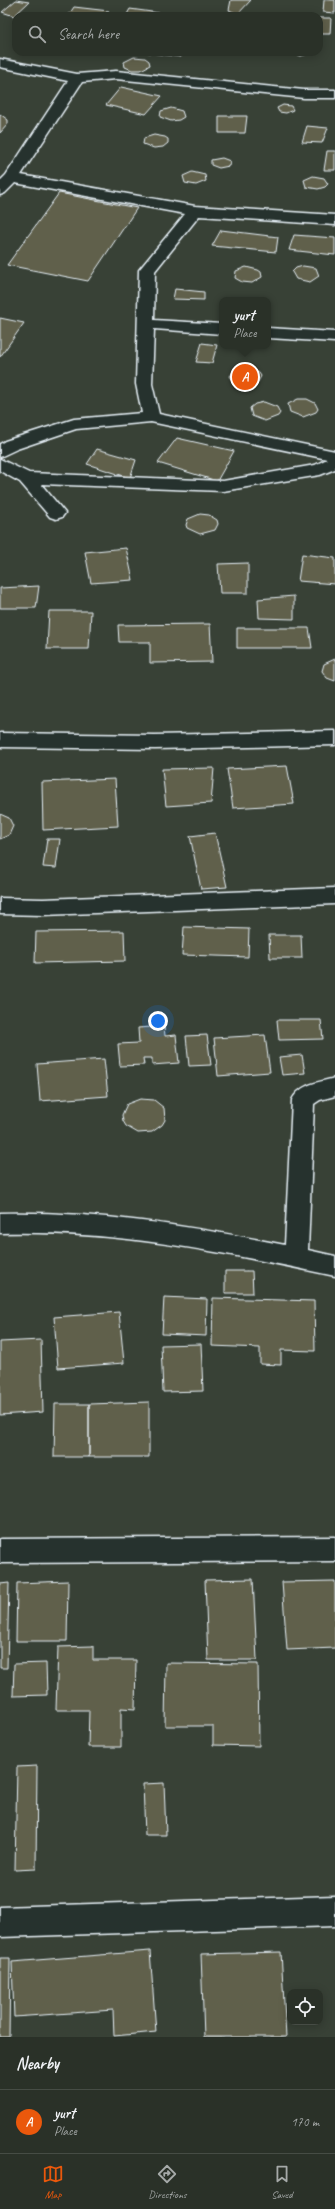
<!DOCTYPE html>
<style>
body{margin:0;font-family:Caveat,sans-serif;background:#323930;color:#f1f3f6}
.controls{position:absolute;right:12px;bottom:12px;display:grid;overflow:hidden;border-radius:8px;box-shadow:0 2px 10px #0003}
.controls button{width:36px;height:36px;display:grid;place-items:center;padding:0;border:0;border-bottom:1px solid #464c45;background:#2a3128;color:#f1f3f6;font:20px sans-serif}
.you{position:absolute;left:158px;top:1021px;width:14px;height:14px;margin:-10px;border:3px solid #fff;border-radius:50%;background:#1a73e8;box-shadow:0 0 0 6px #1a73e833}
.badge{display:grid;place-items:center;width:26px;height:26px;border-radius:50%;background:#ea580c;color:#fff;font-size:13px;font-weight:700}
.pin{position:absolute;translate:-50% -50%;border:2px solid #fff;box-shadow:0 1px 4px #0006}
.popup{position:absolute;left:219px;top:297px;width:52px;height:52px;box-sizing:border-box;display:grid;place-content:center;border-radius:8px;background:#2a3128;filter:drop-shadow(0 1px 3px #0005);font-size:13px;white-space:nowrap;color:#a5a9a8}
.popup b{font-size:15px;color:#f1f3f6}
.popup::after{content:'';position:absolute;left:50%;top:100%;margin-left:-8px;border:8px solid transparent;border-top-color:#2a3128}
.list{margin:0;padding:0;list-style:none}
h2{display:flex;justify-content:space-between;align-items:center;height:52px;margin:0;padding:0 16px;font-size:17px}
h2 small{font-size:13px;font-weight:400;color:#a5a9a8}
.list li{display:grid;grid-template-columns:26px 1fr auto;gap:12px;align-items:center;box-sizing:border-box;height:64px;padding:0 16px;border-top:1px solid #464c45}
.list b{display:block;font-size:15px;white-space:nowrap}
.list p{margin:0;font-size:13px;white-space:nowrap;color:#a5a9a8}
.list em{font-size:13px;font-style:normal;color:#a5a9a8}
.icon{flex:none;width:22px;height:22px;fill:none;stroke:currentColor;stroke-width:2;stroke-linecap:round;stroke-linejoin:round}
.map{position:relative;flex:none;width:335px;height:2037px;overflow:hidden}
.search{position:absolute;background:#2a3128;box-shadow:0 2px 10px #0003;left:12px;right:12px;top:12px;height:44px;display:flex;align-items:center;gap:10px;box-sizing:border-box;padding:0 14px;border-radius:12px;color:#a5a9a8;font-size:15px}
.sheet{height:116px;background:#2a3128}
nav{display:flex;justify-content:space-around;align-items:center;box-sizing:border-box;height:56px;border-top:1px solid #464c45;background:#2a3128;font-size:11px;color:#a5a9a8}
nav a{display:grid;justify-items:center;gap:2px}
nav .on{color:#ea580c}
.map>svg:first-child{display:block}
</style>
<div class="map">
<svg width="335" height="2037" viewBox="0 0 335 2037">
<rect width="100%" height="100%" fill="#384136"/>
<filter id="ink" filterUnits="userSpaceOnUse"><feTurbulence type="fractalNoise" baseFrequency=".025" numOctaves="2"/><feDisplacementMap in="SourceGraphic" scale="8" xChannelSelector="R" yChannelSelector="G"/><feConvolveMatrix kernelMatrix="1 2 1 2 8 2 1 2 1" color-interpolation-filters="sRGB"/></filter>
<g filter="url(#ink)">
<path fill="#61614c" stroke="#e8f1f8" d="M16 0 29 2 14 16 2 12Z
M231 0H251L238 14 229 10Z
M324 0H335V13L323 12Z
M74 7 109 11 107 16H68Z
M130 9 181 16H126Z
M319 18H331L330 34H319Z
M143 52H184L181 57Z
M287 52H315L301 56Z
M134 57 145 58 149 61 150 65 141 70H132L125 67 124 62Z
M121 87 162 96 146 114 106 105Z
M283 105 291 106 293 110 286 113 279 112 277 108Z
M171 108 182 111 184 117 179 120 171 121 160 117 161 111Z
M0 114 8 120V124L0 133Z
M219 116H247L245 133H219Z
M307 126 328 128 322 143 302 142Z
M154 135 165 137 168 139V143L163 147 154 148 143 144 144 138Z
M327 151H335V170H324Z
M222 158 230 161 229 166 219 168 211 165V160Z
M192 172 205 175 206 181 196 185 185 183 183 176Z
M313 176 324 178 328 184 325 187 318 189 306 187 304 180Z
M59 193 137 208 88 281 7 265Z
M221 230 278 237 276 252 212 246Z
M294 235 335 238V255L289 250Z
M303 266 316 268 319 276 310 282 296 279 292 272 296 268Z
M246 267 258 270 261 272 262 277 252 283 242 282 235 278 236 271Z
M175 289 204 292V300L173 299Z
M0 318 24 323 0 357Z
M202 343 217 345 212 363 196 362Z
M247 368 259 373 261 376 258 382 245 386 233 381 230 376 234 371Z
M298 399H307L315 403 318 409 316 412 303 417 290 412 288 404Z
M264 402 277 407 280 413 278 416 265 421 252 416 250 408 255 404Z
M177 438 234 451 217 481 158 463Z
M97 449 136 460 130 478 87 464Z
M200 514 209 515 217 520 218 524 215 530 200 534 187 528 186 525 188 519Z
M126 548 133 580 91 583 85 552Z
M302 554 335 558V584L298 581Z
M248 563V593H220L218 564Z
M39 586 36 608H0V588Z
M294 596V619L259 618 258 599Z
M49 611H91L89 649H47Z
M210 624 212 662 150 663V642H119L118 625Z
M237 628H309L312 648H237Z
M335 659V681L327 678 322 671 324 664Z
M287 766 294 804 233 808 227 769Z
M214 768 211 803 166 806 162 769Z
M115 779 118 826 43 830 42 782Z
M0 814 9 818 13 826 9 835 0 839Z
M215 833 227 887 201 889 190 836Z
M47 839H60L56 868 43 867Z
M184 927 249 929 248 957 182 955Z
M124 931 125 961 35 963 36 932Z
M269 935H301L302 958H270Z
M277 1020H321L323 1039 279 1040Z
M164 1026 165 1036 176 1035 179 1063 152 1065V1058H143L144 1065 120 1066 118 1044 139 1043 138 1028Z
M207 1035 211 1065 189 1066 186 1036Z
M265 1035 270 1072 218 1076 214 1038Z
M302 1055 305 1073 282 1075 279 1057Z
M104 1059 108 1096 40 1101 37 1064Z
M140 1099 154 1100 164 1108 165 1120 162 1125 152 1132 138 1133 126 1126 123 1121 122 1115 127 1104Z
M225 1271H252L253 1293H225Z
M164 1297 207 1299 206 1336 162 1334Z
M213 1298 314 1301 315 1351 281 1350V1365L260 1364V1348L212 1346Z
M119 1312 124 1363 58 1368 54 1317Z
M41 1340 43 1412 0 1415V1342Z
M201 1344 203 1391 163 1392 161 1345Z
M149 1402V1457H89V1404Z
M55 1404H89V1457H54Z
M253 1579 257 1660H208L205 1580Z
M68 1581 67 1641H16L17 1583Z
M335 1581V1648L287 1650 282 1582Z
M9 1583 7 1668H0V1584Z
M93 1646V1660H136L135 1709 121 1708V1747H88L89 1710H56L58 1647Z
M46 1663 47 1695 13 1696 14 1664Z
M166 1663 258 1664 259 1746 213 1745V1726H165Z
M37 1766 36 1869 15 1870 17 1767Z
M164 1783 166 1835H145L143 1784Z
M150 1951 156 2032 114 2036 113 2010 14 2017 12 1962Z
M281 1952 286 2037H204L201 1954Z
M0 1958H10L9 2037H0Z"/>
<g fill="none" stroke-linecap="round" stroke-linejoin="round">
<defs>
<path id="minor" d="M0 59 77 74 116 71 304 90H335V98H304L116 79 82 82 21 175 195 206 335 215V225L199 216 155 271 154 320 222 324V334L154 329 152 384 159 414 335 451V469L320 475 223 491 41 484 65 513 62 517 56 519 50 517 20 482 0 471V459L29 473 223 481 315 465 327 459 151 422 76 429 17 449 0 457V444L5 441 74 419 142 413 136 384 139 270 185 214 15 183 5 193 0 195V181L6 175 68 81 0 67Z
M268 328 335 332V342L268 338Z
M335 731V745L155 749 0 747V733L155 735Z
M335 888V904L43 915 0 914V898L43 899Z
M335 1078V1096L320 1100 314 1104 308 1250 335 1256V1276C222 1252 117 1230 0 1233V1213C97 1211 190 1226 285 1245L292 1100C300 1084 319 1082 335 1078Z
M335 1537V1561L0 1563V1539Z
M335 1896V1926L0 1937V1907Z"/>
</defs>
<use href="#minor" stroke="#e8f1f8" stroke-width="3"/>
<use href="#minor" fill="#26332d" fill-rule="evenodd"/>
</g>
</g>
</svg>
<div class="controls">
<button><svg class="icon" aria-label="locate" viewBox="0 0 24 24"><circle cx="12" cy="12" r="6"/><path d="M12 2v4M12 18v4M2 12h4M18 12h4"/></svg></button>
</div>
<div class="you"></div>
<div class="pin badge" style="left:245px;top:377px">A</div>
<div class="popup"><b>yurt</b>Place</div>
<div class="search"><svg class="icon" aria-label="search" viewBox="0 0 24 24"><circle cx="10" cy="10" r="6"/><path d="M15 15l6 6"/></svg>Search here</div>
</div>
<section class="sheet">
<h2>Nearby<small></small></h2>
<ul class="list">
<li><span class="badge">A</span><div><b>yurt</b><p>Place</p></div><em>170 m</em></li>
</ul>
</section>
<nav>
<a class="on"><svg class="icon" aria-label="map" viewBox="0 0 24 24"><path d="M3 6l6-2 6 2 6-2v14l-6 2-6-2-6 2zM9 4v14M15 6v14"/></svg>Map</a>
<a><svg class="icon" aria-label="directions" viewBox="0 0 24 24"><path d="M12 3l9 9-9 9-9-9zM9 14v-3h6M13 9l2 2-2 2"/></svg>Directions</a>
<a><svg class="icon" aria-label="saved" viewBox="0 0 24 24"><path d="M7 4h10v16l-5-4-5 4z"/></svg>Saved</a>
</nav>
